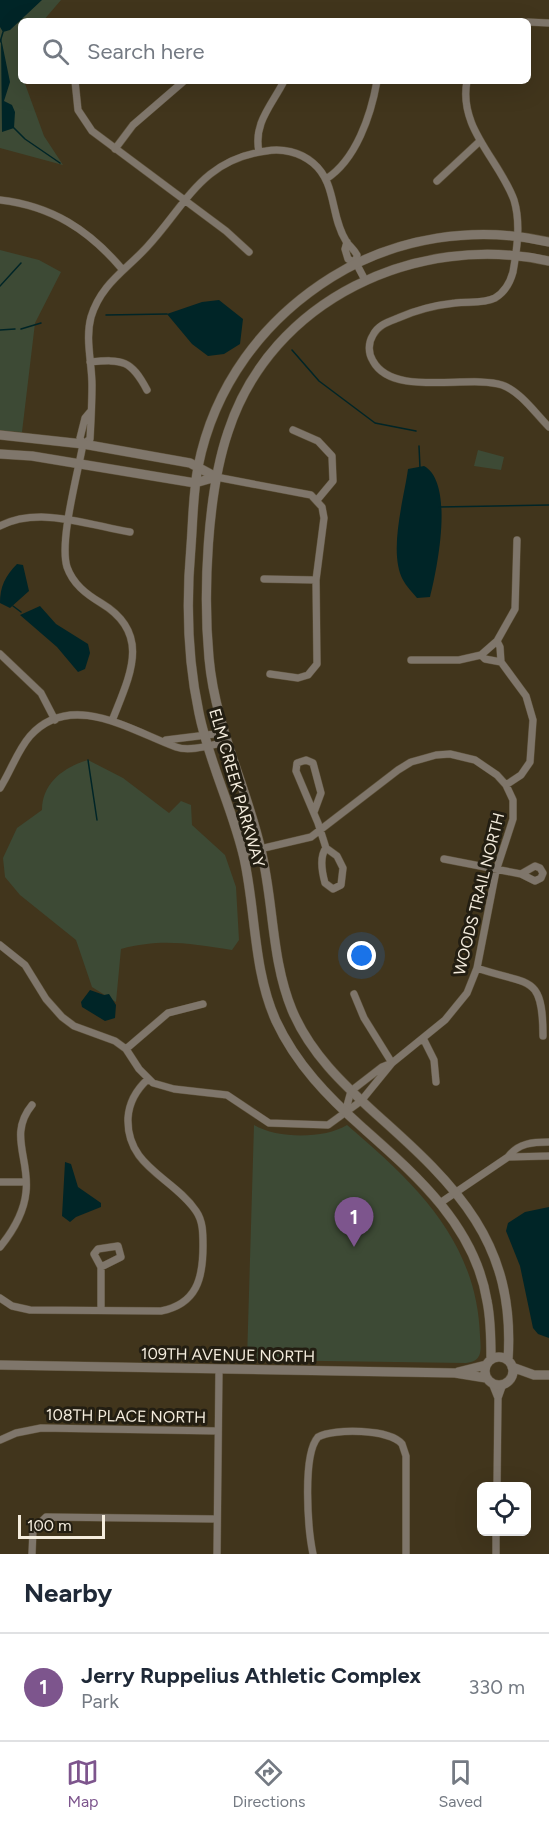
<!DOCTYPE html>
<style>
body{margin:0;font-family:Figtree,sans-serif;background:#f6f6f7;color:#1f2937}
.controls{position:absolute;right:18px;bottom:18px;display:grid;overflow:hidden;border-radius:9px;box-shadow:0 6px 24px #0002}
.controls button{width:54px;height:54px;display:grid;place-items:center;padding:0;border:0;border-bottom:2px solid #e0e1e3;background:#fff;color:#1f2937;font:30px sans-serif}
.scale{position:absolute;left:18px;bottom:15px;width:87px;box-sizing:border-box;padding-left:6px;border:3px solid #f5edde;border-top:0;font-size:16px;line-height:21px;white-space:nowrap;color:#f5edde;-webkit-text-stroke:4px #231e12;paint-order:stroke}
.you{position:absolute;left:362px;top:956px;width:21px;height:21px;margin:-15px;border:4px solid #fff;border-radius:50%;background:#1a73e8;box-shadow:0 0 0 9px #1a73e833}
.badge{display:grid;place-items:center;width:39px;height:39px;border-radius:50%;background:#7d558d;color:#fff;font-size:20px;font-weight:700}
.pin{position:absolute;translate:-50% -50px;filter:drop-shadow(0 2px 3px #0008)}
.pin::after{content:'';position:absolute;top:32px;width:21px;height:18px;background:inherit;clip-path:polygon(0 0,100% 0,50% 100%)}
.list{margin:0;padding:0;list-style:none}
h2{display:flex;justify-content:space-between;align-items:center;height:78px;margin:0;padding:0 24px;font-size:26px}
h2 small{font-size:20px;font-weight:400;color:#747a83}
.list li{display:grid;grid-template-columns:39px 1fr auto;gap:18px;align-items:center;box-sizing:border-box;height:108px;padding:0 24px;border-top:2px solid #e0e1e3}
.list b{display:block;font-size:22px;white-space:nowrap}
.list p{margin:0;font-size:20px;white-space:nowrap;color:#747a83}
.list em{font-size:20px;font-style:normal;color:#747a83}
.icon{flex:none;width:33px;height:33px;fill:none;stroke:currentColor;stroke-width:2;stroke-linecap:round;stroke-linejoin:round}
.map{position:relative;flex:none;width:549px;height:1554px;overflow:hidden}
.search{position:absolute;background:#fff;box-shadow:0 6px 24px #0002;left:18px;right:18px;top:18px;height:66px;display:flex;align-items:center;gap:15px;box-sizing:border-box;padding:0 21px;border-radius:9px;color:#747a83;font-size:22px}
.sheet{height:186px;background:#fff}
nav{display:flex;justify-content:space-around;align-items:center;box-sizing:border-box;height:84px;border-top:2px solid #e0e1e3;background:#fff;font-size:16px;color:#747a83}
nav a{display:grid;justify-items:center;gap:3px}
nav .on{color:#7d558d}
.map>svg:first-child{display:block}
</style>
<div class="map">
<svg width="549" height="1554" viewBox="0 0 549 1554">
<rect width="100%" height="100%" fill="#41351c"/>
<path fill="#3d4a35" d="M0 0H61L43 21H21V81H24L44 136 63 165 0 148Z
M0 250 39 260 61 272 35 323 22 432 0 431Z
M478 450 504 457 501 470 474 466Z
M88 760 123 778 169 813 181 801 191 805 192 825 225 855 236 887 239 940 232 950C190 944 163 938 121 949L116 1002 92 987 76 940 20 895 5 877 3 858 17 828 42 810C42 783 64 767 88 760Z
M254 1125C278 1139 324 1139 347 1125 415 1183 477 1241 480 1336 481 1350 483 1361 466 1363L247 1360Z"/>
<path fill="#002527" d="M0 0H42L10 30 3 32 0 27Z
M1 38 10 82 4 101 12 105 15 112 14 128 2 132Z
M219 300 243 319 240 344 224 354 208 356 192 344 167 314 202 302Z
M424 466C455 483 437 569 430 597L417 598C412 592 406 586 403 580 388 552 404 499 408 469Z
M17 564 23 565 29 591 10 608 0 603C0 587 5 576 17 564Z
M40 606 56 624 88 644 90 653 85 669 78 672 57 647 20 615Z
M90 990 104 995 109 994 116 1005 115 1018 105 1021 82 1007 81 1002Z
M65 1162 71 1164 78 1187 101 1203V1207L76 1217 70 1222 62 1216Z
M549 1207V1338L538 1334 533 1328 520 1266 506 1231 508 1223 525 1212Z"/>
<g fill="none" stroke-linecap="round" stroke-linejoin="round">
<path stroke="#002527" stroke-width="1.5" d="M0 42 3 32
M13 127 25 139 60 163
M0 286 21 263
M106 315 167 314
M21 329 41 323
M0 330 15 329
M292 350 319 381 375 423 416 431
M419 446 420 468
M439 507 549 505
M13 606 21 612
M88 760 97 820"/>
<defs>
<path id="minor" d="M528 22 549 23
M75 81 78 110 92 131 226 231 249 252
M467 81C458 128 499 159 514 200 521 223 517 249 513 272 510 283 505 292 495 298 483 304 468 301 455 303 436 305 416 310 398 318 388 322 378 325 373 335 368 343 368 353 373 361 393 398 469 374 502 385 520 391 536 414 549 427
M115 149 133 125 184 81
M259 152C253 123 272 105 284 81
M326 179C356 160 371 115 377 81
M437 181 480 141
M0 200C52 206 89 230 122 269
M347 242 345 249 348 259 356 263
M90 362C123 359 131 360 147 390
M293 430 318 441 332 456 333 481 318 499
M83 444 90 439C91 421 92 403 92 385 92 363 85 339 91 317 101 284 125 271 147 247 186 205 201 160 266 151 282 148 300 152 313 163 337 183 330 216 346 241 349 246 354 249 357 255L356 263 365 280
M83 444C78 473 59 541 67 567 73 584 86 594 101 603 153 634 129 677 112 721
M83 444 80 438 85 418 90 412
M216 477 311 495 322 507 324 518 316 580 317 664 308 675 298 678 270 674
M0 526C39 506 89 525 130 532
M264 579 316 580
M497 641 515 609 517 540
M497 641 500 647 501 662 485 659 481 655Z
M0 654 41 693 55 720
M411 660H459L481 655
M501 662 526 696 533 720 530 762 521 775 506 785
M166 740 223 733
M0 788C11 771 17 751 30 736 71 690 132 731 176 747 190 752 211 745 226 742
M314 812 321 793 313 763 306 760 297 763 296 771 318 823 326 848 337 856 343 868 341 885 333 889 325 883C322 872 319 857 326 848
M444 859 521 874 535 866 540 868 543 873 541 878 535 881 521 874
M0 945 25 965 46 999 62 1017 74 1026 115 1041 126 1049 139 1069 153 1083 174 1089 227 1095 269 1123 328 1125 361 1101 392 1063 445 1020 467 993 477 968 496 871 513 819V800L506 785 497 775 475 760 450 754 436 755 411 762 398 770 311 837 243 853
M477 968C528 986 543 972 543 1036
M354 994 364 1018 392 1063
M423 1038 434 1060 436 1082
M126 1049 168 1013 203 1004
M345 1113 351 1091 382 1067 392 1063
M508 1157 549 1156
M0 1182H26
M440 1203 508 1157C518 1143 533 1142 549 1142
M0 1247C13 1231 24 1213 26 1192 30 1159 8 1134 32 1105
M0 1298 12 1306 30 1310 161 1311C197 1304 203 1278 203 1246 203 1233 203 1221 196 1211 173 1177 126 1167 128 1118 129 1102 136 1090 148 1079
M101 1309V1267L94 1254 98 1249 118 1246 121 1257 101 1267
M492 1383 498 1398 503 1384
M0 1440 16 1433 41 1428 218 1431
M497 1486 498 1398
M32 1554 33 1530 46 1517 216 1519
M217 1554 219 1370
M313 1554C308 1530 302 1455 318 1437 334 1428 390 1429 402 1444L406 1456V1554
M496 1554V1532"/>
<path id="tertiary" d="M0 435 83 444 190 463 216 477
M0 454 32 456 195 483 216 477
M485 1371a14 14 0 1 1 28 0a14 14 0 1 1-28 0Z
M491 1359C491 1340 491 1320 487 1301 475 1226 416 1175 363 1128 328 1097 296 1064 276 1021 253 970 256 912 244 858 233 809 209 763 199 713 187 657 186 603 191 546 193 520 193 493 198 467 214 386 263 320 332 277 396 237 476 225 549 242
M508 1360C516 1243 457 1186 376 1114 343 1084 310 1053 292 1010 271 959 274 903 261 850 246 785 215 726 209 658 203 593 207 494 228 432 271 299 417 232 549 261
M0 1365 455 1373 486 1378
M512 1367 534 1375H549
M458 1372 486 1365"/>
</defs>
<use href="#minor" stroke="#5e523b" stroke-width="8"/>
<use href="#tertiary" stroke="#5e523b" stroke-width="10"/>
<use href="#minor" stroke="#7f766b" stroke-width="7"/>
<use href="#tertiary" stroke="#7f766b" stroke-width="9"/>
</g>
<g text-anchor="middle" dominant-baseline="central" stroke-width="6" stroke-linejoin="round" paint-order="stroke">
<g font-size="16" fill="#f5edde" stroke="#231e12">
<text transform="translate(237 788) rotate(74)">ELM CREEK PARKWAY</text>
<text transform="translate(479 894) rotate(-76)">WOODS TRAIL NORTH</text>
<text transform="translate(228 1355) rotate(1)">109TH AVENUE NORTH</text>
<text transform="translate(126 1416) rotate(1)">108TH PLACE NORTH</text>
</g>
</g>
</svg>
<div class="controls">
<button><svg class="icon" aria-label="locate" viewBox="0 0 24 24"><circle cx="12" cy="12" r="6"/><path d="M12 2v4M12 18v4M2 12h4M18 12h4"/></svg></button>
</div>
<div class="scale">100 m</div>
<div class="you"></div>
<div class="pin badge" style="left:354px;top:1247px">1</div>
<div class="search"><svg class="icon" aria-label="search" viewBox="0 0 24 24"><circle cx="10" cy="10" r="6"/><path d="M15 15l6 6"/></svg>Search here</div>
</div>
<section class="sheet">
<h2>Nearby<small></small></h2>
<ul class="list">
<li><span class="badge">1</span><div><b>Jerry Ruppelius Athletic Complex</b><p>Park</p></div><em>330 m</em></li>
</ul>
</section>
<nav>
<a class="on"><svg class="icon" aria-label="map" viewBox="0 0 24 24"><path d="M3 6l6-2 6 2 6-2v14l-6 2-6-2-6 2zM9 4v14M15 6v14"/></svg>Map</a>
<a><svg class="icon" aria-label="directions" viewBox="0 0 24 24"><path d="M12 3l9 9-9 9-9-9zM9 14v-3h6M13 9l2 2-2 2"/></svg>Directions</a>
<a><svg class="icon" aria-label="saved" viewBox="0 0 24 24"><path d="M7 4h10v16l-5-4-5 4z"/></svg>Saved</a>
</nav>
